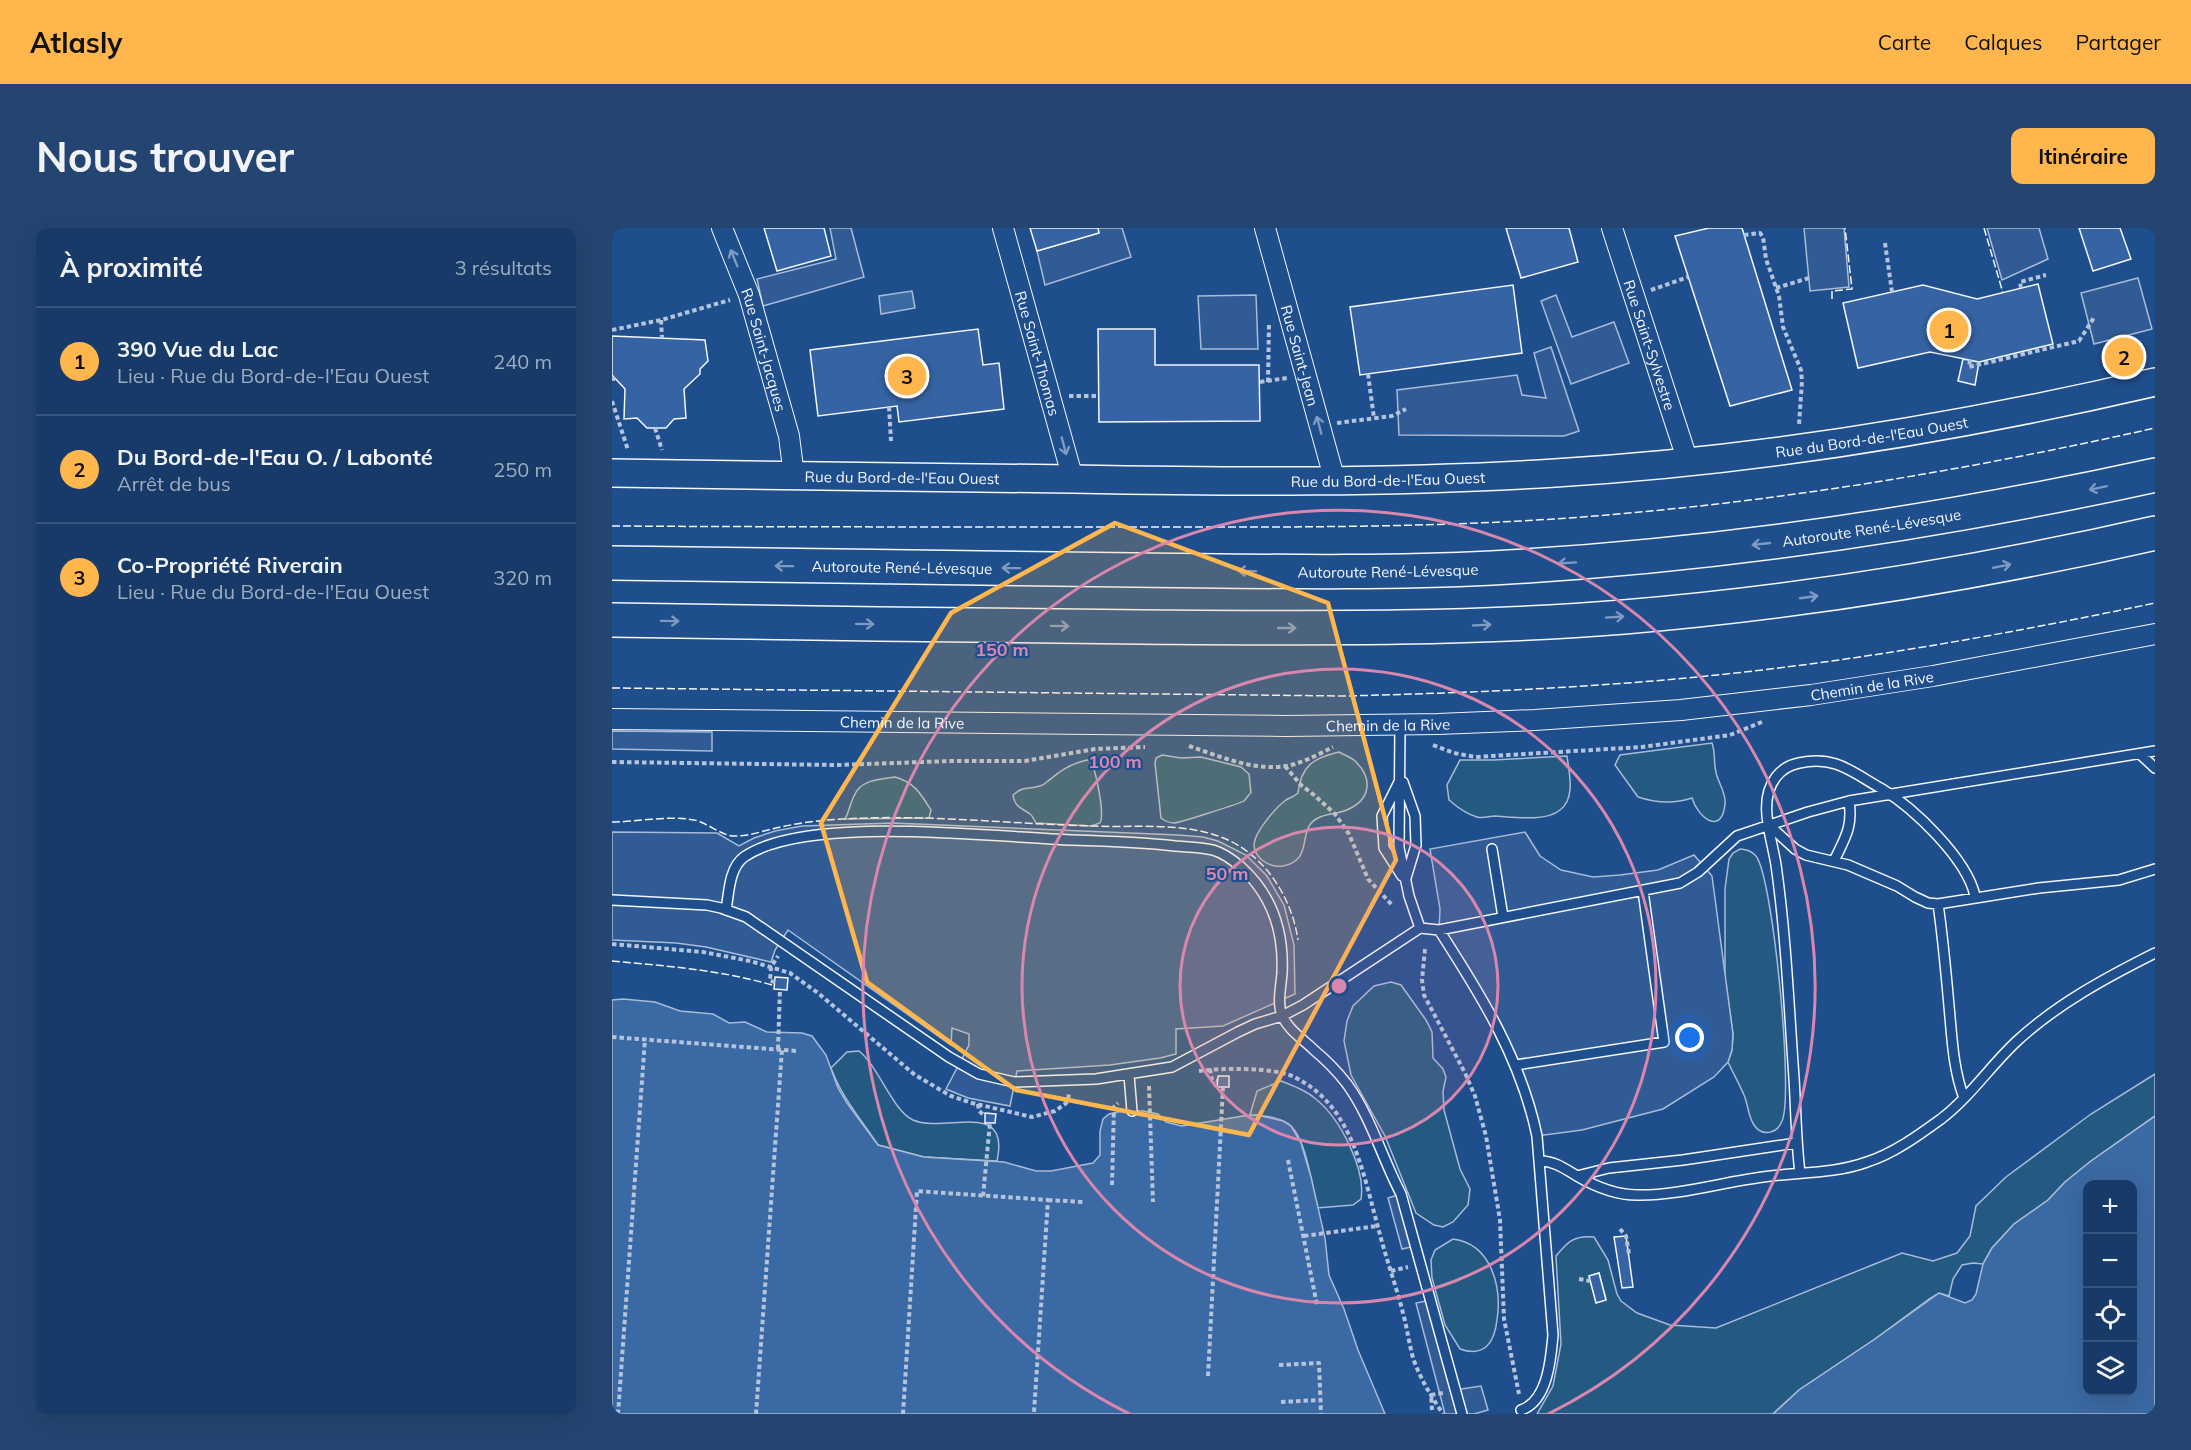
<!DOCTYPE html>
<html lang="fr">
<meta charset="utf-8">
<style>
body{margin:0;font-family:Mulish,sans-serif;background:#244571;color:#f1f3f6}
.controls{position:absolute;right:18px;bottom:18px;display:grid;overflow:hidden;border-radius:12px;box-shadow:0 6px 24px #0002}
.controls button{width:54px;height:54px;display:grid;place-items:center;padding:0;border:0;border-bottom:2px solid #36547d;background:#173a69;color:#f1f3f6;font:30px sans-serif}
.you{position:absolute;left:1078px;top:810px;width:21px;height:21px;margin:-15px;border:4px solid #fff;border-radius:50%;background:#1a73e8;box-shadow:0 0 0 9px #1a73e833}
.badge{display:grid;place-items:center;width:39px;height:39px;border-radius:50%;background:#ffb74d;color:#111;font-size:20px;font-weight:700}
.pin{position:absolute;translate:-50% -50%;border:3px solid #fff;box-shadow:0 2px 6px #0006}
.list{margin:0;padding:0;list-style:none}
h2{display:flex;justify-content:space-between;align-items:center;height:78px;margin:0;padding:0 24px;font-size:26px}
h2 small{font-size:20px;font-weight:400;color:#9eadc0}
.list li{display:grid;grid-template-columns:39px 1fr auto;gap:18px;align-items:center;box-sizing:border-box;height:108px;padding:0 24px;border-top:2px solid #36547d}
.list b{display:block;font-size:22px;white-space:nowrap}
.list p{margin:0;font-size:20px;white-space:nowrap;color:#9eadc0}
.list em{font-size:20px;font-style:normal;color:#9eadc0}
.icon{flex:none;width:33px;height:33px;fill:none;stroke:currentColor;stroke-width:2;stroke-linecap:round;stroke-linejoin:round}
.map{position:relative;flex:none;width:1543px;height:1186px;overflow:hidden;border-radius:12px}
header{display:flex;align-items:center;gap:36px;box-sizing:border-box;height:84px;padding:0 30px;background:#ffb74d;color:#111}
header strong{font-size:28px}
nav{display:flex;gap:33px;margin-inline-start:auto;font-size:21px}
.intro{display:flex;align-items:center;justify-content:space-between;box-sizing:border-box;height:144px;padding:0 36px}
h1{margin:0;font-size:42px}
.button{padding:15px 27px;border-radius:12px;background:#ffb74d;color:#111;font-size:21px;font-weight:700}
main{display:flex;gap:36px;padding:0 36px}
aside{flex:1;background:#173a69;border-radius:12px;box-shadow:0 6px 24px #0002}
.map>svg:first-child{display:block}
</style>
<header>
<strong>Atlasly</strong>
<nav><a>Carte</a><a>Calques</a><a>Partager</a></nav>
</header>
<div class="intro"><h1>Nous trouver</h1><a class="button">Itinéraire</a></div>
<main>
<aside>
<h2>À proximité<small>3 résultats</small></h2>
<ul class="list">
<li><span class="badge">1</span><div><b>390 Vue du Lac</b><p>Lieu · Rue du Bord-de-l'Eau Ouest</p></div><em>240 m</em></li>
<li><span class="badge">2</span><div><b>Du Bord-de-l'Eau O. / Labonté</b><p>Arrêt de bus</p></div><em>250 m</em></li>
<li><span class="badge">3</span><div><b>Co-Propriété Riverain</b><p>Lieu · Rue du Bord-de-l'Eau Ouest</p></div><em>320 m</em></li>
</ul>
</aside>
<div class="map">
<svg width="1543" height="1186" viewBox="0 0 1543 1186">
<rect width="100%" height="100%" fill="#1f4e8c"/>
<path fill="#245a82" stroke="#a8bbd7" stroke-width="1.5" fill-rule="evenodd" d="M1100 515C1104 526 1101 537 1105 548 1108 558 1114 565 1113 576 1110 608 1086 590 1080 570 1062 576 1044 575 1026 569L1003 537 1008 527Z
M727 524C732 527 739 529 743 533 760 549 760 570 737 581 728 586 715 585 706 590 684 600 703 632 671 638 663 639 656 637 650 632 645 628 642 622 642 616 643 604 664 579 674 572 679 569 682 569 686 565 689 538 701 530 727 524Z
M550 527 569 530 589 529 629 539 637 546 639 565C636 567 635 570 632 573 629 575 567 595 562 595 557 595 553 593 549 590L543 535 544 530Z
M955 528C957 544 964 570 948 582 934 594 901 589 883 588 877 588 871 591 865 589 854 586 845 579 837 572L835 557 848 532H881Z
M475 532 479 533C484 544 493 586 488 595L479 598 424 595C422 592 421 588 418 586 410 580 403 580 401 567 413 557 415 562 428 558 433 557 435 553 440 550 450 541 462 535 475 532Z
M283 549C302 554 309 566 319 582L317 590 233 591C237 584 238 576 242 568 249 551 267 552 283 549Z
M1128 621C1134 622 1139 622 1144 628 1161 649 1182 867 1170 893 1165 906 1150 909 1142 897 1136 888 1136 876 1132 867 1127 855 1121 845 1116 834L1120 822 1121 806 1113 750V661L1117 631 1121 625Z
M779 754 789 757 814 792 820 804 821 830 831 841 834 849 831 863 832 882 848 941 858 961 856 977 841 994 831 999 822 997 804 985 773 908 739 847 732 813 735 793 741 778 762 758Z
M247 823C267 839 280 882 301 892 333 906 399 870 385 933L312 929 266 917C249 891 230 870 219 840L235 824Z
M1543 846V888L1479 933 1453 954 1436 972 1402 996 1380 1020 1371 1036 1361 1035 1350 1037 1341 1051 1337 1068 1327 1065 1317 1071 1263 1111 1187 1162 1161 1186H925L941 1158 949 1116 944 1028C956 1013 963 1007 982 1009L996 1032 1005 1066 1009 1073 1025 1085 1058 1097 1104 1100 1290 1025 1321 1033 1345 1025 1358 1008 1364 978 1394 949 1479 886ZM987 1045 994 1071 984 1074 977 1048Z
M669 853C682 858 695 863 705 872 728 891 754 941 749 971L741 977 705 980C701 960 694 912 679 898 670 889 650 887 638 887L645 863Z
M841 1011C880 1016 890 1060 885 1092 884 1101 881 1112 875 1118 867 1125 856 1124 848 1121L833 1097 820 1050 819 1032 823 1022Z"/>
<path fill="#305b95" stroke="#a8bbd7" stroke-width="1.5" d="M218 0H239L252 49 151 78 145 51 224 31Z
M486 0H510L519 29 433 57 425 23 487 5Z
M1192 0H1232L1237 59 1198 63Z
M1375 0H1427L1436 31 1390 52Z
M1526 50 1540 101 1482 116 1469 65Z
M644 67 646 121H589L586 68Z
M944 67 960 109 1002 94 1017 135 959 156 929 73Z
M939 119 967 203 952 208 787 207 785 162 905 147 910 167 934 170 922 125Z
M0 503 100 504V523L0 521Z
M281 595 566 607 591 609 606 613 634 627 655 648 672 677 682 717 683 766 611 798 564 801V826L548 830 498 837 405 843 398 878 356 870 334 861 357 817V806L340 800 339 817 176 702 163 722 159 734 94 719 64 715 0 712V604L105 605 127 618 142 610 163 603 190 598Z
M913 604 928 628 949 642 981 649 1008 647 1046 642 1082 627 1100 648 1121 806 1120 822 1116 834 1102 849 1051 881 970 902 925 908 904 837 827 702 828 681 818 621Z
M789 966 804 1018 790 1021 776 970Z
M819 1072 843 1162 869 1158 876 1182 862 1186H833L804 1075Z"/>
<path fill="#3b69a3" stroke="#a8bbd7" stroke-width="1.5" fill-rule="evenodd" d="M300 63 303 80 269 86 267 68Z
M11 771 43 774 68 783 101 786 117 795 133 794 155 804 190 805 200 808 214 827 226 860 235 875 266 917 312 929 392 934 424 943H439L481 935 488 927V903L491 891 497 886 510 883H531L546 886 554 894 570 898 631 888 645 887 671 893 679 898 689 915 699 949 713 1010 717 1047 732 1081 746 1122 773 1186H0V772Z
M1543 888V1186H1161L1187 1162 1263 1111 1327 1065 1353 1075 1360 1072 1364 1066 1371 1036 1380 1020 1402 996 1436 972 1453 954 1479 933ZM1476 956H1520V1164H1476Z"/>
<path fill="#3563a3" stroke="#f2f6ff" stroke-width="1.5" d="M152 0H212L219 28 165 43Z
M418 0H486L487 5 425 23Z
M894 0H957L966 34 909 50Z
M1097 0H1130L1180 162 1118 178 1063 8Z
M1467 0H1508L1519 31 1481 43Z
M1426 56 1441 116 1367 134 1318 124 1246 140 1231 75 1311 57 1365 71Z
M901 57 910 125 748 147 738 79Z
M366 101 371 137 387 135 392 181 287 194 285 178 206 188 198 122Z
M486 101H543V137H647L648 193 487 194Z
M0 108 93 112 96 133 88 141V146L72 161 74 190 62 191 54 200H35L25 190 12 191 13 161 0 147Z
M1351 131 1367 134 1363 157 1346 153Z
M163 749 176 750 175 762 162 761Z
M606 848H617V859H605Z
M373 885 384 886 383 895H373Z
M1014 1008 1021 1059 1010 1060 1002 1009Z
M987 1045 994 1072 984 1075 977 1048Z"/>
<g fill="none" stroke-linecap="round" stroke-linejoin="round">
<defs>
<path id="lane" d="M788 497 787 620 797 668 808 700
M1528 526 1543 540
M787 554 770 588 772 620 790 648
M791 554 803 588 804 617 794 650
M1157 597 1183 621 1194 627 1236 637 1285 658 1303 669 1316 675 1326 676 1427 660 1507 652 1543 641
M880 621 891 689
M1222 633C1233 610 1241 599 1237 573
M0 672 95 677 109 680 134 689 337 829 367 846 402 854 484 851 560 839 626 804 643 796 670 788 691 777 808 700 827 702 1068 655 1086 644 1125 608 1196 584 1237 573 1543 523
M1326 676C1331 710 1334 744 1337 778 1340 809 1341 841 1352 870
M114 682C117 665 117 640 132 629 193 586 382 609 459 612 494 613 529 614 563 618 575 619 589 619 601 622 611 625 621 632 629 639 660 667 672 704 670 745 669 759 665 775 670 787 676 802 691 811 702 822 714 832 725 843 735 856 759 889 770 930 789 966L850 1186
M827 702C869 767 909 831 925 908L941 1107C939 1130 936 1173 909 1182
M904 837 1052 814 1031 663
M517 847 520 883
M928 933C943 933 953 941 965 948 984 959 1004 967 1025 967 1065 968 1111 954 1151 949 1186 944 1222 946 1255 934 1281 926 1307 907 1329 891 1358 869 1379 837 1405 813 1445 776 1495 749 1543 725
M1188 945C1184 913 1184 881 1182 850 1177 779 1174 707 1164 637 1160 610 1145 573 1164 549 1170 541 1177 537 1187 535 1223 527 1240 544 1270 561 1302 580 1355 631 1363 668
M965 948 997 940 1071 932 1184 915"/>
<g id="street">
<path id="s1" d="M110 0 137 67 177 208 182 248"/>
<path id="s2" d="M391 0 461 251"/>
<path id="s3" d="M653 0 723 253"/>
<path id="s4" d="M1000 0 1076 234"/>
<path id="s5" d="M0 491 674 498 826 496 923 492 1069 482 1199 467 1321 448 1543 406"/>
</g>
<g id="secondary">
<path id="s6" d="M0 245C153 248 307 249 460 251 621 254 782 255 943 245 1146 233 1345 200 1543 154"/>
</g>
<g id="highway">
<path id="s7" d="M0 335C174 337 348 340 522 342 641 343 761 346 880 340 1104 328 1324 295 1543 247"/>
<path d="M0 392C177 395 353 397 530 399 691 400 852 402 1012 389 1191 374 1368 345 1543 305"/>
</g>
</defs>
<use href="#lane" stroke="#f2f6ff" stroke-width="12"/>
<use href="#street" stroke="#f2f6ff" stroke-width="22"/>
<use href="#secondary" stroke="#f2f6ff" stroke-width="30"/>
<use href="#highway" stroke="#f2f6ff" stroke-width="36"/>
<path stroke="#b3c4dc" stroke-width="4" stroke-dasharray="4.5 3" stroke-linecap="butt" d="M1132 7 1148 5 1151 9 1154 31 1167 68 1171 99 1189 142 1190 153 1187 197
M1273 15 1280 64
M1164 60 1197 50
M1409 60 1408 54 1434 47
M1039 62 1076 49
M49 92 50 110
M0 102 49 92 118 72
M1358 132 1357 139 1467 113 1483 88
M756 146 762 190
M0 151H3
M648 154 675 150
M656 154 657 95
M457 168H487
M0 173 16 222
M277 179 279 213
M725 195 780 188 794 181
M43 200 50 222
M821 517 842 525 863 529 1030 519 1118 507 1150 494
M577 518C610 529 647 546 683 536 696 532 709 525 721 519
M0 534 226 537 338 533H413L483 521 533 519
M673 538 689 557 702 567 723 586 737 606 756 651 781 678
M0 716 91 724 138 733 178 745 206 765 303 847 339 868 360 875 420 889 443 883 453 876 456 873 457 865
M813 721 810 752 812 767 853 845 863 868 874 908 888 992 892 1091 907 1166
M163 754 158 753 159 739 166 728
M0 809 185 823
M166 821 168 761
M598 841 600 852 605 853
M587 843C609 840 663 839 682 849 741 877 751 946 767 1003 774 1030 784 1058 791 1085 795 1100 797 1115 801 1130 808 1150 819 1168 831 1186
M537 858 541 974
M366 876 367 883 373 888
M676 932 705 1077
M500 957 502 879 506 875
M371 968 378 895
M436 972 471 974
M1008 1001 1014 1008 1017 1026
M692 1008 765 998
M779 1043 796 1039
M967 1051 978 1053
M667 1137 707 1135 709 1186
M596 1148 611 859
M669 1174 708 1172
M820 1182 819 1167 831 1165
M6 1186 33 811
M144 1186 170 821
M291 1186 305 963 436 972 422 1184"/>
<use href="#lane" stroke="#1f4e8c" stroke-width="9"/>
<use href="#street" stroke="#1f4e8c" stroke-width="20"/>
<use href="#secondary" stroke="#1f4e8c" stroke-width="27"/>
<use href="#highway" stroke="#1f4e8c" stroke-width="33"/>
<path stroke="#f2f6ff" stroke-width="1.5" stroke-dasharray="8 3" stroke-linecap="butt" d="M1372 0 1391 65
M1220 71V63L1240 61 1233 0
M0 298C169 299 338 299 506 299 680 299 855 301 1028 284 1202 268 1373 238 1543 200
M0 460 732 468C853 465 975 460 1095 448 1246 433 1395 406 1543 375
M0 594C26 594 56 587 82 592 95 594 110 609 124 608 137 608 151 603 164 600 186 595 208 592 231 591 315 586 398 596 481 598 524 600 575 593 616 612 655 630 680 671 686 712
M0 733C54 738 111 742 163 758"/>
</g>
<defs><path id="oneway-shaft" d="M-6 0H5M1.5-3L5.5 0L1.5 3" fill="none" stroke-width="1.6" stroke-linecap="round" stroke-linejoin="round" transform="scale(1.5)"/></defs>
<g stroke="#7e9ac0">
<use href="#oneway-shaft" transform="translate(122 30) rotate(-112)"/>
<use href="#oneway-shaft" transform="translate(707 197) rotate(-105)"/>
<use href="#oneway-shaft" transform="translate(452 218) rotate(75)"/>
<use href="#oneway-shaft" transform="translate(1486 260) rotate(168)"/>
<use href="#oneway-shaft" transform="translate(1149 316) rotate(174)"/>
<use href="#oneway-shaft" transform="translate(955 335) rotate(176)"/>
<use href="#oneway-shaft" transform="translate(172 338) rotate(-179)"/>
<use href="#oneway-shaft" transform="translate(1390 338) rotate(-11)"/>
<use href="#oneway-shaft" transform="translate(399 340) rotate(-179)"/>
<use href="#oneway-shaft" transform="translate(635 343) rotate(-179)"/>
<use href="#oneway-shaft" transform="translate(1197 369) rotate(-8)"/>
<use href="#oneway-shaft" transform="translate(1003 389) rotate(-4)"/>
<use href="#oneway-shaft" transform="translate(58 393) rotate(1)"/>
<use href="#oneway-shaft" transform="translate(253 396) rotate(1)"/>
<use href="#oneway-shaft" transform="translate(870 397) rotate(-3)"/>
<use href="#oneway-shaft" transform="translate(448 398) rotate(1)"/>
<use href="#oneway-shaft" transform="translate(675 400)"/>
</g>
<path fill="#ffb74d" fill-opacity="0.2" stroke="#ffb74d" stroke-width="4.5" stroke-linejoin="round" d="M503 295 716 375 784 632 637 907 404 862 255 754 209 595 339 385Z"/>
<circle cx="727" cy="758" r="159" fill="#da87ad" fill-opacity=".12"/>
<g fill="none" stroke="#da87ad" stroke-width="3">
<circle cx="727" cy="758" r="159"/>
<circle cx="727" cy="758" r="317"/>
<path d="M518 1186A476 476 0 1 1 936 1186"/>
</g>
<g text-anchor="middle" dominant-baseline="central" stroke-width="4.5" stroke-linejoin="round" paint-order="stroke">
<g font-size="15" fill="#f2f6ff" stroke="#1f4e8c">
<text stroke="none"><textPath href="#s4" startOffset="123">Rue Saint-Sylvestre</textPath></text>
<text stroke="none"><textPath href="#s1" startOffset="129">Rue Saint-Jacques</textPath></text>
<text stroke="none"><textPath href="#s2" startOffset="130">Rue Saint-Thomas</textPath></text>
<text stroke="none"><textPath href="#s3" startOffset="132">Rue Saint-Jean</textPath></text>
<text stroke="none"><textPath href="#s6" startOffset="1262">Rue du Bord-de-l'Eau Ouest</textPath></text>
<text stroke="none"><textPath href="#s6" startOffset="290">Rue du Bord-de-l'Eau Ouest</textPath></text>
<text stroke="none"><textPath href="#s6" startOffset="776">Rue du Bord-de-l'Eau Ouest</textPath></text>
<text stroke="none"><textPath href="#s7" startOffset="1262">Autoroute René-Lévesque</textPath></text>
<text stroke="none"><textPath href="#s7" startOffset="290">Autoroute René-Lévesque</textPath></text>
<text stroke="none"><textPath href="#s7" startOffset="776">Autoroute René-Lévesque</textPath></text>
<text stroke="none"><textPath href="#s5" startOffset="1262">Chemin de la Rive</textPath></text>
<text stroke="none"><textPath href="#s5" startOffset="290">Chemin de la Rive</textPath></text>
<text stroke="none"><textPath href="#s5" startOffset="776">Chemin de la Rive</textPath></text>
</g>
</g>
<circle cx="727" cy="758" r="9" fill="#da87ad" stroke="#1f4e8c" stroke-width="3"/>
<g font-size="18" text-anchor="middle" font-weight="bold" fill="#da87ad" stroke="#1f4e8c" stroke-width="4.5" stroke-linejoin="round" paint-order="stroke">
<text x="390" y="428">150 m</text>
<text x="503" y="540">100 m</text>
<text x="615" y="652">50 m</text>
</g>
</svg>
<div class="controls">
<button>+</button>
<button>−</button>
<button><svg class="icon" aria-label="locate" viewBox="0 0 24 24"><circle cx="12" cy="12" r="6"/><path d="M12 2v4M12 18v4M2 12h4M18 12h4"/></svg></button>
<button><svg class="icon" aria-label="layers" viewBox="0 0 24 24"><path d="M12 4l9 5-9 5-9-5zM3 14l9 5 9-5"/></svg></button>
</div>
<div class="you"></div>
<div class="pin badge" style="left:1337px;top:102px">1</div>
<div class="pin badge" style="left:1512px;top:129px">2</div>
<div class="pin badge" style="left:295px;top:148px">3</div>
</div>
</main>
